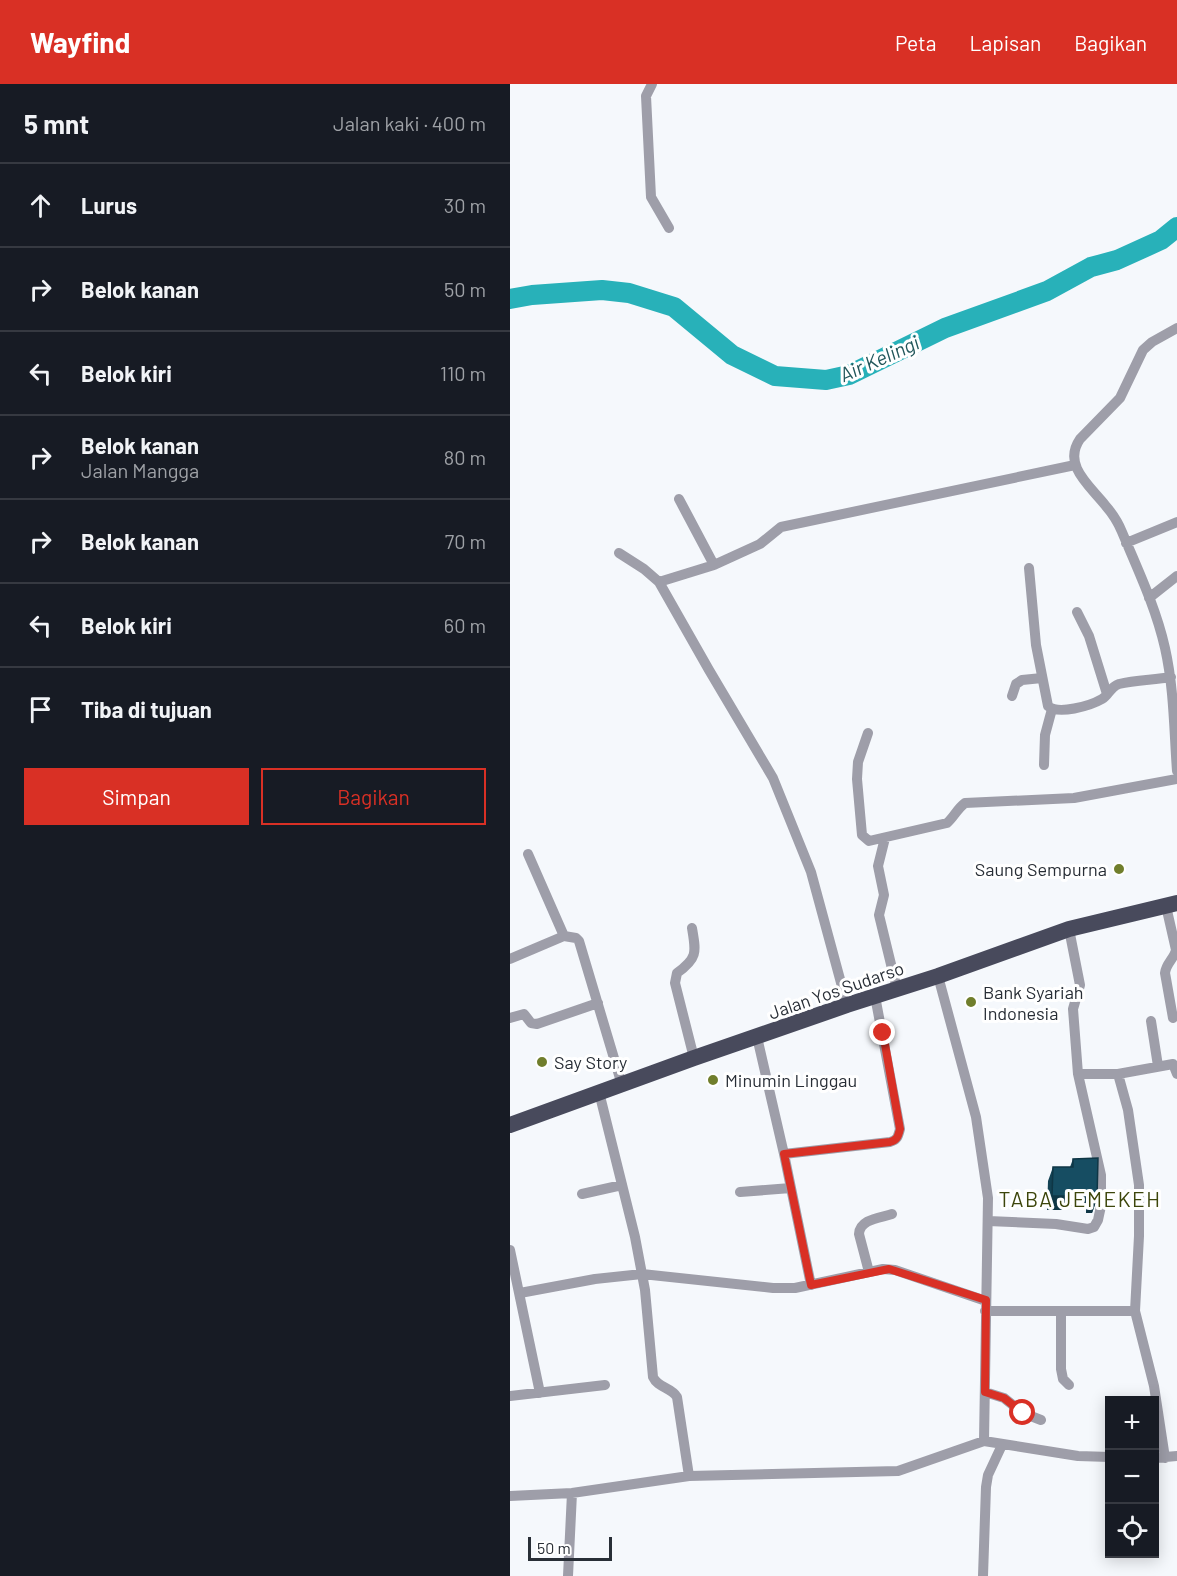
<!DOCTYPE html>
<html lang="id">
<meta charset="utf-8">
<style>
body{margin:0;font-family:Barlow,sans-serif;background:#20242c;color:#f1f3f6}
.controls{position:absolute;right:18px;bottom:18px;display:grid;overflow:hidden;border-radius:0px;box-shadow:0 3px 15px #0003}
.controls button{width:54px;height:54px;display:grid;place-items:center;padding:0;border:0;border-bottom:2px solid #363941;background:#171b24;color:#f1f3f6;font:30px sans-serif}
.scale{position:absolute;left:18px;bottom:15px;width:84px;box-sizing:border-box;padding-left:6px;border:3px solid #282e36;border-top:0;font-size:16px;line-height:21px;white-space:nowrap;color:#282e36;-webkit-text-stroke:4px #fff;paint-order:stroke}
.stop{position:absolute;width:18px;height:18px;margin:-14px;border:4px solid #d93025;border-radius:50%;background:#fff}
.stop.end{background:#d93025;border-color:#fff;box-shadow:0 2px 6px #0008}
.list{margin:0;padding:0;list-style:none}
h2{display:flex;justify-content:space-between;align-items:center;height:78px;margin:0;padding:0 24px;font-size:26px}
h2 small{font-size:20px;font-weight:400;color:#9ea1a6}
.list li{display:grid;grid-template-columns:39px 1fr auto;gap:18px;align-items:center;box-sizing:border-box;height:84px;padding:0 24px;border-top:2px solid #363941}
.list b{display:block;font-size:22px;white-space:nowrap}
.list p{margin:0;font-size:20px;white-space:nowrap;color:#9ea1a6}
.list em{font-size:20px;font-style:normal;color:#9ea1a6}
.actions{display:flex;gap:12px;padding:18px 24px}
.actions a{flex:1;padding:14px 0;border:2px solid #d93025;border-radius:0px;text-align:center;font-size:21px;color:#d93025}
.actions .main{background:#d93025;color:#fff}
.icon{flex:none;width:33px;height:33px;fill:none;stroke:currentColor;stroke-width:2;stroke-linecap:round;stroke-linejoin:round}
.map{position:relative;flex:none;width:667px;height:1492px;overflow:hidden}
header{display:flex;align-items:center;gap:36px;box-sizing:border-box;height:84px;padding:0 30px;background:#d93025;color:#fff}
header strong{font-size:28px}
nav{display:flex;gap:33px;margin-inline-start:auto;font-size:21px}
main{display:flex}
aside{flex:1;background:#171b24}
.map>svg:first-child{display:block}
</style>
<header>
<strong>Wayfind</strong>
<nav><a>Peta</a><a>Lapisan</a><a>Bagikan</a></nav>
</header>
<main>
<aside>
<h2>5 mnt<small>Jalan kaki · 400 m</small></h2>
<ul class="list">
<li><svg class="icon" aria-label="ahead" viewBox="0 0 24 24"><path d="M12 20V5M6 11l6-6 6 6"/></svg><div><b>Lurus</b></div><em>30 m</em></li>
<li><svg class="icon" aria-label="right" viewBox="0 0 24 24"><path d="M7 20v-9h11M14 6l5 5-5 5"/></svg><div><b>Belok kanan</b></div><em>50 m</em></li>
<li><svg class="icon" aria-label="left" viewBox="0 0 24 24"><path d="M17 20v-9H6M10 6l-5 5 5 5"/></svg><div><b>Belok kiri</b></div><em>110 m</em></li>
<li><svg class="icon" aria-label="right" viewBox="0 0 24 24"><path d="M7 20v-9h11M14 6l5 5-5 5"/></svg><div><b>Belok kanan</b><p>Jalan Mangga</p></div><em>80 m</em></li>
<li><svg class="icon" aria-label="right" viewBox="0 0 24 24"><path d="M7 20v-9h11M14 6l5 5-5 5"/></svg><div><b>Belok kanan</b></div><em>70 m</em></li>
<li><svg class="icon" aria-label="left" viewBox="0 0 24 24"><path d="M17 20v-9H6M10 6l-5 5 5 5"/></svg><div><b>Belok kiri</b></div><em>60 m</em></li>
<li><svg class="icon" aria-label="arrive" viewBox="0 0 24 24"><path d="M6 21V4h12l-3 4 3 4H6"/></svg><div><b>Tiba di tujuan</b></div></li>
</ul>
<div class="actions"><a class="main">Simpan</a><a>Bagikan</a></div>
</aside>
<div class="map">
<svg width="667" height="1492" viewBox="0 0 667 1492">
<rect width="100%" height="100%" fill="#f5f8fc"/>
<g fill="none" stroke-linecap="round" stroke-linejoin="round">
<path stroke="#28b1b9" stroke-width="20" d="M0 215 22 211 92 206 119 209 164 223 222 271 265 292 316 296 339 291 435 244 537 207 581 183 607 176 651 156 667 143"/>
<path stroke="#9e9ea9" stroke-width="10" d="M142 0 136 12 141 113 159 144
M667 244 642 258 633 266 610 314 570 355C552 381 580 402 595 421 602 429 608 438 612 448 628 486 646 524 655 564 664 604 664 646 667 687
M169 415 204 481 250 460 271 443 565 381
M616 459 667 438
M109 469 134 485 149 498 199 586 263 694 301 788 337 921
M519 484 526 561 538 622C548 631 580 622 592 615 599 611 600 603 609 600 626 596 644 596 661 593
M149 498 204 481
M639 514 667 492
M567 528 579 552 597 610
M502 612 506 600 512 596 532 594
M358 649 348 678 347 695 352 751 359 757 437 739C444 733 447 725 455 719L564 714 667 695
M534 681 535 651 542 625
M375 754 368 782 374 811 369 831 387 905
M18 770 54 852
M656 822 666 866C664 875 656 879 655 889L663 934
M182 844C186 868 188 874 167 889L165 899 184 974
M0 875 54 852 66 854 69 857 112 1001
M428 892 466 1033 478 1114 474 1357
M0 934 14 930 21 939 27 940 88 919
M641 937 648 982
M247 953 274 1070 301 1201
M568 990H608L663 980 667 990
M608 990 618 1026 629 1101V1152L625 1227 644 1302 655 1374
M89 1008 125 1153 135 1206 143 1293C148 1304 161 1303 167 1313L179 1392
M274 1070 380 1058C387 1056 388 1053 390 1045L365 912
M230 1108 281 1104
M72 1110 112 1101
M478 1137 546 1140 578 1145 584 1143 588 1136 591 1122V1091L568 990 563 925 570 901 559 845
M0 1166 30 1309
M359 1188 349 1150C350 1135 370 1134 382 1130
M10 1209 85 1195 132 1190 263 1204H285L373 1185 385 1186 476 1217
M475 1227H625
M551 1227V1285L553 1295 559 1301
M475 1308 494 1314 513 1329 531 1336
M0 1312 95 1301
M644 1374 667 1372
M0 1412 62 1409 179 1392 388 1387 474 1357 568 1372 600 1373
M58 1492 62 1409
M473 1492 476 1403 478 1391 492 1361"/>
<path stroke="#484a5c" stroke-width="16" d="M0 1041 184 974 337 921 428 892 559 845 667 819"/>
</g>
<path fill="#134254" d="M563 1075 587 1115 582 1129H576V1122H553L552 1126H537L538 1097 543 1083H560Z"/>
<path fill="#0f3645" d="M557 1108H581L576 1122H553L552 1126H537L542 1112Z
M581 1115H587L582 1129H576Z"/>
<path fill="#164d62" stroke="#0f3645" stroke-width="1.5" d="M588 1074 587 1115H581V1108H557V1112H542L543 1083H563V1075Z"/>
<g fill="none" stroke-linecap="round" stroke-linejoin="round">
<path stroke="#d93025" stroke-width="8" d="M373 949 390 1045C388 1053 387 1056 380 1058L274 1070 301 1201 379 1185 476 1216 475 1308 494 1314 513 1329"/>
</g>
<g fill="#707e2c" stroke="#fff" stroke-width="2">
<circle cx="609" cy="785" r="6"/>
<circle cx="461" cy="918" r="6"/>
<circle cx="32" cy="978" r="6"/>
<circle cx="203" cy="996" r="6"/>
</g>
<g text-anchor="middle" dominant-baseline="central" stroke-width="6" stroke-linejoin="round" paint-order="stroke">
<g font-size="18" fill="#282e36" stroke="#fff" text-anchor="start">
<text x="597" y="785" text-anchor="end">Saung Sempurna</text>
<text x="473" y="908">Bank Syariah<tspan x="473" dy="21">Indonesia</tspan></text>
<text x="44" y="978">Say Story</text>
<text x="215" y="996">Minumin Linggau</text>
</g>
<g font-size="18" fill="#282e36" stroke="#fff">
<text transform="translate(326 906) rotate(-19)">Jalan Yos Sudarso</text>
</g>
<g font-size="20" font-style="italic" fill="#21565a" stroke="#fff">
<text transform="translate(369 274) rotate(-24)">Air Kelingi</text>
</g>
<g font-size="21" letter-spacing="1.5" fill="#3d460b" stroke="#fff">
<text x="570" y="1114">TABA JEMEKEH</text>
</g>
</g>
</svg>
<div class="controls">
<button>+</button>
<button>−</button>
<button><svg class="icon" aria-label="locate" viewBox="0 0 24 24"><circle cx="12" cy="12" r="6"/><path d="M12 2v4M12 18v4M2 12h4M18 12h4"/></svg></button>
</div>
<div class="scale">50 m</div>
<div class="stop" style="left:513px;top:1329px"></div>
<div class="stop end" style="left:373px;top:949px"></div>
</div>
</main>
